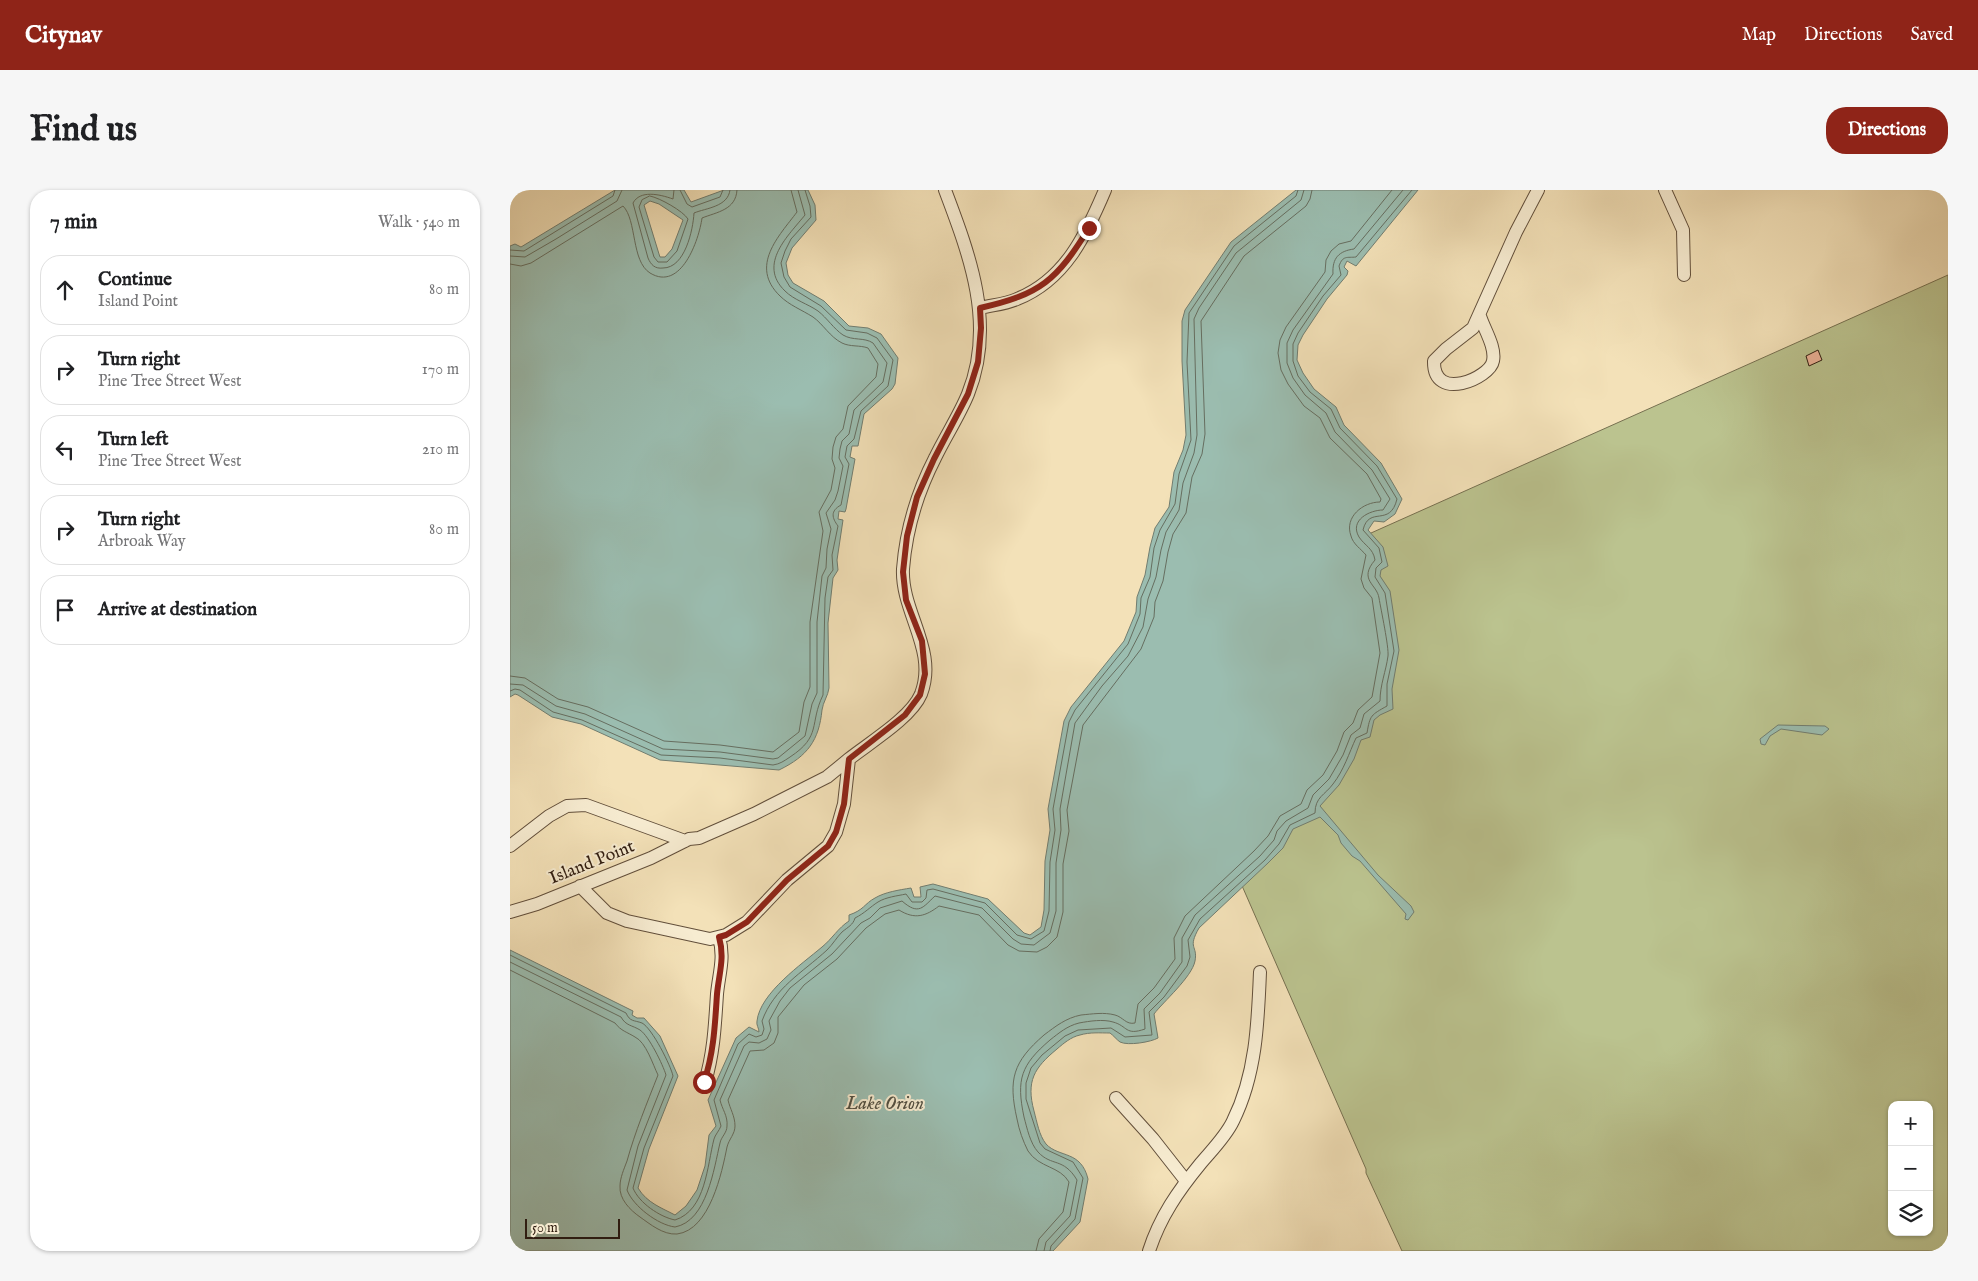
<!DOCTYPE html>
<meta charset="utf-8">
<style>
body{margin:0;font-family:"IM FELL English",serif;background:#f6f6f6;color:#202124}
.controls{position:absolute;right:15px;bottom:15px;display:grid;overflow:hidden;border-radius:10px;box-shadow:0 1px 4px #0004}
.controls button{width:45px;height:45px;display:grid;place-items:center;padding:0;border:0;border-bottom:1px solid #e0e0e0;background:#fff;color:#202124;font:25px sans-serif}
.scale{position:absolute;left:15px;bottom:12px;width:95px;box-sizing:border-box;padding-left:5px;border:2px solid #311e11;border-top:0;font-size:14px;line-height:18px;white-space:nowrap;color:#311e11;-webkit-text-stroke:4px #f7ecd1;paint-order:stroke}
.stop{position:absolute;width:15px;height:15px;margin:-11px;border:4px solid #8f2418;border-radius:50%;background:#fff}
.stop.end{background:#8f2418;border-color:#fff;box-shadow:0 1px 5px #0008}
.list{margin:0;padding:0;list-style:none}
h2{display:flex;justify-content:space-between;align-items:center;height:65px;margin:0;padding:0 20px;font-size:21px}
h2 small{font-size:16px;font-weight:400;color:#757577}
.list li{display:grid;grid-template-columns:32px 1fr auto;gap:15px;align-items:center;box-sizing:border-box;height:70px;margin:0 10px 10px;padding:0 10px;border:1px solid #e0e0e0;border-radius:20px}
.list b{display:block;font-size:19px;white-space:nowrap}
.list p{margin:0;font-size:16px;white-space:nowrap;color:#757577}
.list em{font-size:16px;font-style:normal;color:#757577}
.icon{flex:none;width:28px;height:28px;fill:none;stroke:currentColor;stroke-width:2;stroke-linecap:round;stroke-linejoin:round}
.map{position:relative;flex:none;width:1438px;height:1061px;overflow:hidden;border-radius:20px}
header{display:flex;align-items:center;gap:30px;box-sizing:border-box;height:70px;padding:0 25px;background:#8f2418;color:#fff}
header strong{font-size:24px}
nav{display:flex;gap:28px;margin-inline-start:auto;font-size:18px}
.intro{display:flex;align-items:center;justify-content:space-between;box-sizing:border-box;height:120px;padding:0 30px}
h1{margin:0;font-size:35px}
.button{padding:12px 22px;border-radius:20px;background:#8f2418;color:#fff;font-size:18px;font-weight:700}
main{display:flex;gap:30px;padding:0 30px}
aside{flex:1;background:#fff;border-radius:20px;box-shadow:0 1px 4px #0004}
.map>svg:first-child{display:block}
</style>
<header>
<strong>Citynav</strong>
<nav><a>Map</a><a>Directions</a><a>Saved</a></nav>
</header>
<div class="intro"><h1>Find us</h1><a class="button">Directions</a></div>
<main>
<aside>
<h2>7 min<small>Walk · 540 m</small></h2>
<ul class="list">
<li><svg class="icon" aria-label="ahead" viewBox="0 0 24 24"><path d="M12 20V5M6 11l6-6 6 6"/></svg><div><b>Continue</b><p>Island Point</p></div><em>80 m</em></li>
<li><svg class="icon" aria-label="right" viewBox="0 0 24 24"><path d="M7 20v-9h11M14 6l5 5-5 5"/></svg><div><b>Turn right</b><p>Pine Tree Street West</p></div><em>170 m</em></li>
<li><svg class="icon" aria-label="left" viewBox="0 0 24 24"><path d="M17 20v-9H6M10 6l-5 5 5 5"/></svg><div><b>Turn left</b><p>Pine Tree Street West</p></div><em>210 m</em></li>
<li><svg class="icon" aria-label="right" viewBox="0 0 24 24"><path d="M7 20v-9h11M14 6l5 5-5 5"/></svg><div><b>Turn right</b><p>Arbroak Way</p></div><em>80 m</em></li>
<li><svg class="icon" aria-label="arrive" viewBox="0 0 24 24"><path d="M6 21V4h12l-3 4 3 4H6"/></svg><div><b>Arrive at destination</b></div></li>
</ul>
</aside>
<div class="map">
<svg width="1438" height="1061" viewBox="0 0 1438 1061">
<rect width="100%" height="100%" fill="#f3e1b8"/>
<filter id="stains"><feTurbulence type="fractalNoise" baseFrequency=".004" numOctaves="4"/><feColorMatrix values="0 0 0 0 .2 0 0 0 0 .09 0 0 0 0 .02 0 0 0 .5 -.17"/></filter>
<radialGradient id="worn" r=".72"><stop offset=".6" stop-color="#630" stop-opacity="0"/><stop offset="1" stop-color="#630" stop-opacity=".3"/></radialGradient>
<path fill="#bbc38f" stroke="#767050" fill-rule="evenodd" d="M1438 85V1061H892L856 983V979L624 449ZM1382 915H1419V1042H1382Z"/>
<path fill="#9bbdb0" stroke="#717d70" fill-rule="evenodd" d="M105 0H174L181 12 214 0H298L305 15 306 30 282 58 276 73 278 85 283 93 314 111 339 136 358 138 371 144 388 168 385 194 382 199 354 224 348 256H342L340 267 345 269 336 319 335 322 329 321 328 329 333 330 327 370 328 380 323 388 318 433 319 498C318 506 313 512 312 520 309 550 298 566 269 580L150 570 71 534 42 527 8 505 5 504 0 507V56L5 54 11 57ZM140 11 149 14 173 30 162 59 155 67H150L149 64 134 15Z
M786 0H908L846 76 837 71 834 77 838 81 837 85 817 109 793 145 788 155 787 170 793 183 804 199 826 217 834 235 871 273 892 309 885 324 874 332 864 331 858 340 873 357 878 376 871 380 870 386 880 401 889 460 882 499 883 519 870 525 864 530 860 547 851 550 844 569 829 595 810 616 868 685 901 716 904 722 898 730 895 729 896 724 850 671 842 666 831 653 828 645 810 627 783 639 773 658 758 673 689 738C677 759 688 755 685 771 682 787 653 812 644 824L648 848C641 852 618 856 610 852 607 850 603 845 600 843 590 843 580 842 570 845 561 847 554 853 547 859 524 878 516 891 524 921 527 932 529 945 536 954 549 968 571 960 578 989L570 1032 543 1061H0V760L123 821 122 825 127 828H134L150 846 168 886 139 959 128 998C137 1013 152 1018 165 1025L176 1016 187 1000 195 976 199 945 206 936 198 910 226 848 239 837 249 842C249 838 246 835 247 831 250 803 292 774 312 757 322 749 328 738 339 731V725C354 720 354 714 365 708 375 702 389 700 401 698L404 707H411L410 697 423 694 478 709 514 743 520 745 531 737 534 720 535 671 540 640 538 619 554 531 561 517 614 451 626 422 627 407 635 385 640 357 645 338 659 317 664 282 673 260 676 245 672 171V131L675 120 721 52Z
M1268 535 1315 536 1319 539 1312 545 1271 539 1260 546 1255 555 1251 554 1250 549Z"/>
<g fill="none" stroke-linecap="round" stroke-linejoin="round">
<path stroke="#666e60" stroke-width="1" d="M164 0 163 9C149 4 130 0 123 13L138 68C141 75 145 79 153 78 175 78 183 40 184 23 196 18 218 17 220 0
M170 0 177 14 182 17 210 7 213 0
M140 6C150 8 173 21 178 29L167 61 157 72H148L144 67 129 17 132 10Z
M0 60 14 61 103 6 105 0
M0 66 15 67 46 49 107 11 112 0
M0 74 11 76 21 73 113 16C127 30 121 71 140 83 171 102 189 50 192 28 207 22 226 20 227 0
M0 486 15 488 48 509 78 517 154 551 210 555 263 562 289 542 294 512 300 497V432L313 341 309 322 321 300 325 278 322 269 323 257 326 247 333 239 338 216 366 187 368 174 358 158C350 155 340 157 332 153 320 147 313 134 303 127 292 120 279 115 270 106 239 76 269 46 287 22L281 0
M0 494 13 495 46 516 75 524 153 559 210 562 263 569 268 568 295 546 302 514 307 503V432L312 386 316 378 317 359 321 339 316 323 325 310 328 301 333 276 329 268 330 259 332 251 339 244 344 220 373 192 377 173 363 153C354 147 343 151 333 145 324 139 317 128 308 121 298 114 284 110 275 101 247 74 279 45 295 25L288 0
M0 501 5 499 10 500 43 522 72 530 151 565 210 568 263 575C270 574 274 571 280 567 312 546 299 534 313 505L315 408 318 387 323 380 322 365 328 336C322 328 320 321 331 315L339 274 335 267 337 256 344 249 351 221 378 196 383 170 367 148 357 143 336 140 311 116 280 97 274 87 271 73 275 61 281 49 301 27 300 16 295 0
M0 765 116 823C120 832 124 830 132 833 142 838 161 876 163 886L134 958 123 998C129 1013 150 1027 165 1030 196 1020 197 976 204 949 205 945 209 941 211 936L204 910 228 854 239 844 246 847 252 845 254 839 252 831C264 798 292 783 317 760 323 754 327 747 332 742 338 737 343 735 345 728 355 723 360 717 368 712 376 707 387 706 396 704L402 712H412L416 708 417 700 423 699 475 713 507 745 521 749 534 741 539 721 540 672 545 640 543 619 559 532 565 520 618 454 630 424 631 408 640 387 644 358 650 340 665 314 669 284 681 250 677 172 679 123 724 56 786 6 788 0
M0 772 111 827C116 836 122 835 130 840 139 846 153 875 156 885L128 956 117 1000C123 1016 148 1035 165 1037 197 1031 204 978 210 953 211 947 217 943 217 936 218 926 212 919 210 910L234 856 239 852 249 853 257 849 261 840 259 831 270 811 280 798 322 764 351 733 360 728 370 718 392 711C409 726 413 717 425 706L472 718 503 749 511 754 524 755 540 743 546 721V673L551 640 550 619 565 533 592 496 618 466 633 437 638 409 646 387 651 360 656 342 669 320 673 293 684 263 687 245 684 129 689 118 726 63 791 10 794 0
M0 780 105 833C111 841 117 842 125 847 136 852 143 875 148 885 137 913 125 942 117 971 114 979 110 988 110 996 109 1009 120 1020 130 1027 140 1034 153 1045 167 1044 200 1040 212 982 217 957 219 949 225 944 225 936 225 926 220 919 218 910L240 861 254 860 264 853 268 843V827L294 795 327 769 356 738 375 724 389 720C405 730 416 726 429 716L469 725 498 755 509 761 527 762 537 757 547 747 553 722V674L559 641 557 620 573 535 631 459 644 427 645 412 653 391 658 362 663 344 676 323 682 287 692 264 695 244 691 131 734 66 796 16 800 9 802 0
M526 1061 529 1049 553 1022 559 992C550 976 529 978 518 961 513 951 509 940 507 929 498 889 503 872 534 845 546 836 556 828 571 825 582 824 594 822 605 825 613 827 616 835 625 833L628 814 644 798 665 769 664 748 675 726 744 661 758 646 770 626 791 614 797 600 813 585 827 561 834 542 843 533 848 520 862 507 870 463 862 408 854 398 851 389 856 365C851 359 843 354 841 346 834 327 853 312 870 312L871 309 857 284 820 248 810 228 794 216 778 194 771 180 768 163 770 150 776 137 815 82 816 70 821 61 829 54 841 51 882 0
M534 1061 536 1052 560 1026 567 990C553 967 542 977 528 962 520 953 517 938 514 927 506 889 511 875 540 850 549 843 557 836 569 833 580 831 593 829 603 832 618 836 615 846 635 839L634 819 650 803 672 772V748L685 725 750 666 764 650 767 641 776 631 798 618 803 605 819 589 833 565 841 545 850 538 854 524 870 511C870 495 876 481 878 466 879 457 871 420 869 408 867 394 848 390 865 370 863 358 855 356 849 347 839 330 860 320 873 320L880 309 862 280 825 242 816 223 795 205 783 188 777 173V153L783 140 823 84C822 68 829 61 844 59L893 0
M540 1061 541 1056 565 1029 573 988 563 972 535 959 530 953 516 909V893L521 878 532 865 555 846 568 840 601 838 615 847 642 845 639 822 654 807 677 776 680 767 678 750 690 729 755 670 769 654 780 635 805 623C805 607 815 605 823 594 834 580 839 563 846 548L857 543C860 525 861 525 877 516V494L884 461 875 403 865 387 866 378 872 372 869 358 853 340C859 315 880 338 887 309L867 276 830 238 821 219 800 202 788 186 783 171V154L788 143 813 106 831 85 829 76C833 65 837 68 846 67L902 0"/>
</g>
<path fill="#ecb297" stroke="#311e11" d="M1308 160 1312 170 1299 176 1296 166Z"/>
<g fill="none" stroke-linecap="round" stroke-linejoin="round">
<defs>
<path id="minor" d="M1155 0 1173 40 1174 85
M470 118C482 115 496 114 507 109 555 90 576 45 595 0
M970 126C974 139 986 157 983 171 980 188 923 213 924 171L936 159 963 138 1006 42 1028 0
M0 656 39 626 57 616 76 615 175 651
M70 696 97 723 117 731 200 749 216 745 237 732 277 690 318 656 326 642 334 614 339 569C359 553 401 528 411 504 428 460 391 422 393 379 396 340 407 303 425 268 435 247 449 226 458 204 486 135 460 66 435 0
M0 722 27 714 141 668 179 649 189 648 244 624 317 587 339 569
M195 892C204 862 205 834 207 804 209 783 215 768 209 747
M606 908 643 949 676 991
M639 1061C650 1027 668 1001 691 973 702 960 716 946 723 931 746 885 748 833 750 782"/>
</defs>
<use href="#minor" stroke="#624f3b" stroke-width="14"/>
<use href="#minor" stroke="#f7ecd1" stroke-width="12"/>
</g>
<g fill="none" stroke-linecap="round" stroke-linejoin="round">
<path stroke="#8f2418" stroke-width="6" d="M194 892C204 862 205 834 207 804 209 783 215 768 209 747L216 745 237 732 277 690 318 656 326 642 334 614 339 569 395 525 410 505 415 484 412 451 396 410 393 382 397 346 407 307 424 269 458 204 468 172 471 138 470 118C531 104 546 91 579 38"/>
</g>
<g text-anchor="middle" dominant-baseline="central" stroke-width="4" stroke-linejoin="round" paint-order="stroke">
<g font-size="18" fill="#311e11" stroke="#f7ecd1">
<text transform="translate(82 673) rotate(-22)">Island Point</text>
</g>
<g font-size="19" font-style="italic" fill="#514e41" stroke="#f7ecd1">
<text x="375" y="914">Lake Orion</text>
</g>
</g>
<rect width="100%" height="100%" filter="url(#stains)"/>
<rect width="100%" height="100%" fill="url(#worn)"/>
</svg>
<div class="controls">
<button>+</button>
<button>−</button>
<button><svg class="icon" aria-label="layers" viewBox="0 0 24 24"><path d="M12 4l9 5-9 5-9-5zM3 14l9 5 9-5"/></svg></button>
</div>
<div class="scale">50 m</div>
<div class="stop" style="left:194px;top:892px"></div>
<div class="stop end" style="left:579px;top:38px"></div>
</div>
</main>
